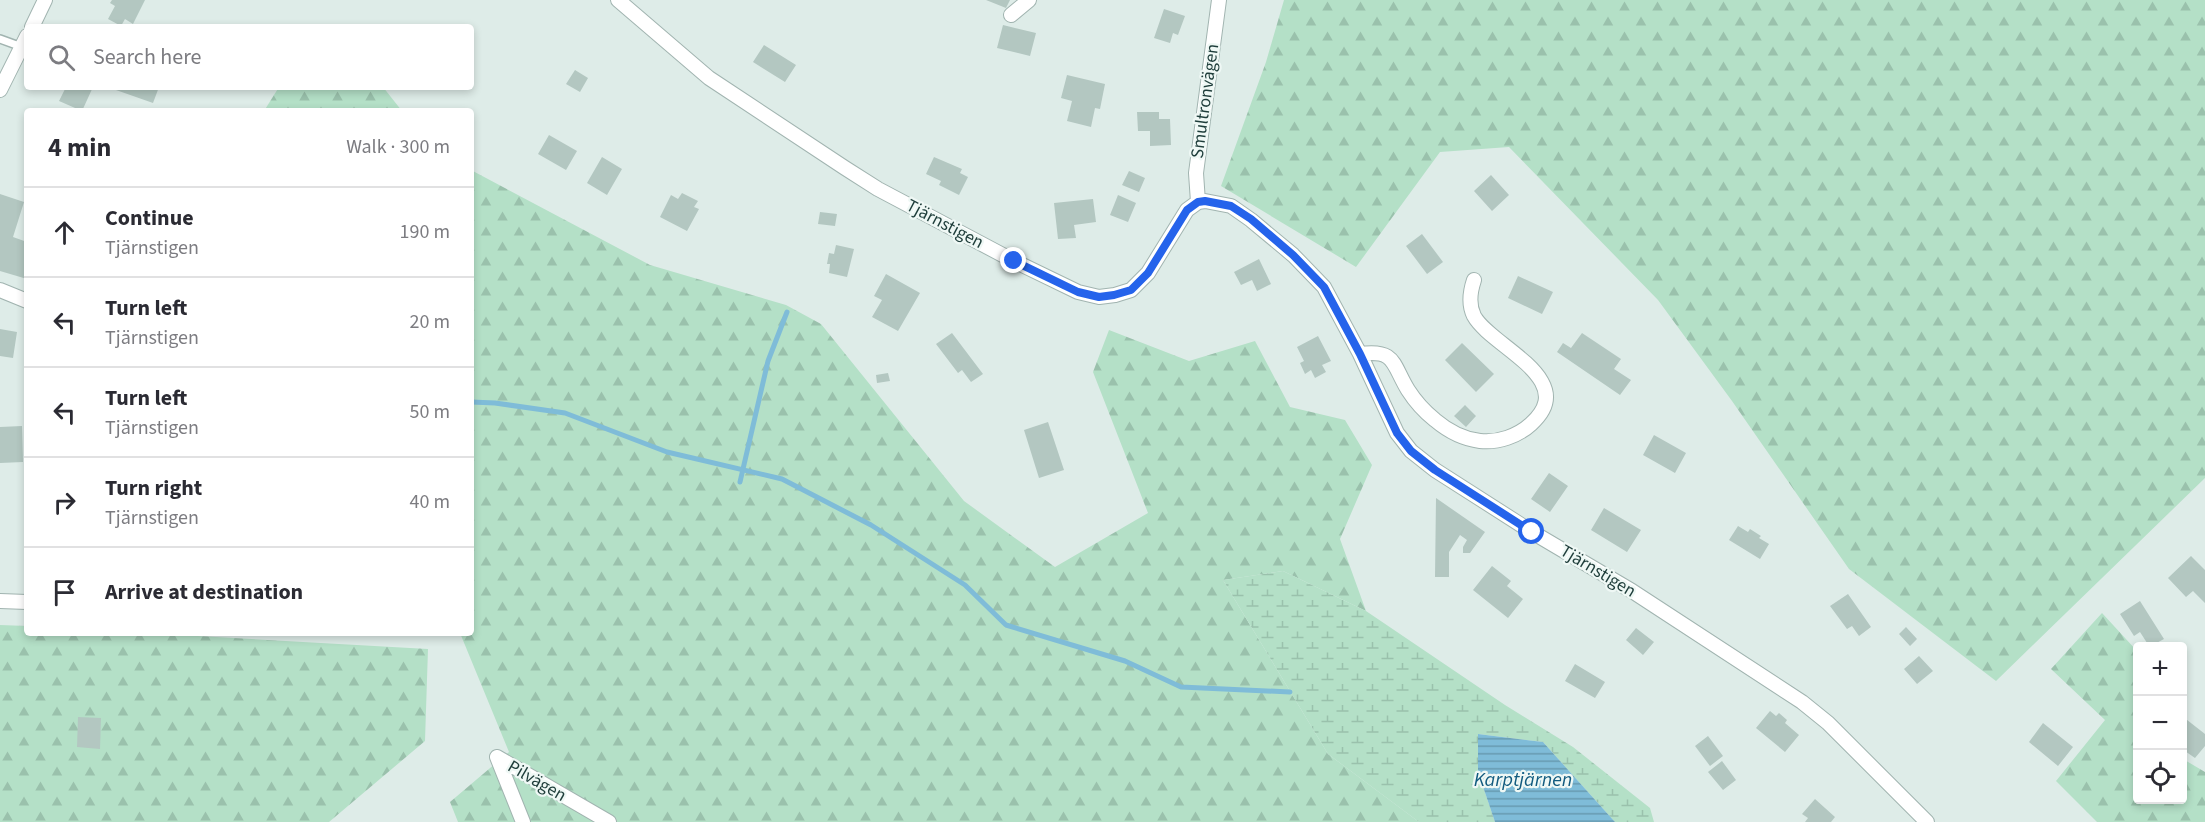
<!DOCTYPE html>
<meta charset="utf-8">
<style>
body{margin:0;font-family:"Source Sans 3",sans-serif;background:#f2f2f3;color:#2b2b33}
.controls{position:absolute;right:18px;bottom:18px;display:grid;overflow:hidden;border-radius:6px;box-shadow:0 3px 9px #0003}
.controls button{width:54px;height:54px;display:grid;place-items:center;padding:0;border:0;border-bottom:2px solid #e1e1e2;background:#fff;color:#2b2b33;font:30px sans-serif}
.stop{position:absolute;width:18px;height:18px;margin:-14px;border:4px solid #2563eb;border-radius:50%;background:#fff}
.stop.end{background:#2563eb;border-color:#fff;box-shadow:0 2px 6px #0008}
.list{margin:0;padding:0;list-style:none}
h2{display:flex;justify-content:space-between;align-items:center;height:78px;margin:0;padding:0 24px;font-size:26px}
h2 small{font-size:20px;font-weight:400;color:#7c7c81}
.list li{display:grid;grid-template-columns:39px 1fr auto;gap:18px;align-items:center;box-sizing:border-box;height:90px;padding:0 24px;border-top:2px solid #e1e1e2}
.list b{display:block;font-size:22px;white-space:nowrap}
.list p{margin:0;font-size:20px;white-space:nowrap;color:#7c7c81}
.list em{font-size:20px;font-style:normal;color:#7c7c81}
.icon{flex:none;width:33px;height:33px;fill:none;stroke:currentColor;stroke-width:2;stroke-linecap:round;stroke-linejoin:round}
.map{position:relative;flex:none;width:2205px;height:822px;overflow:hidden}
.search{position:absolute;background:#fff;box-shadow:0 3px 9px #0003;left:24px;top:24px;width:450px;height:66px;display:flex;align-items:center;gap:15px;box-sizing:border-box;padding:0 21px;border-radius:6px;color:#7c7c81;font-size:22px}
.panel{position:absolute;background:#fff;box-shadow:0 3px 9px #0003;left:24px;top:108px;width:450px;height:528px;border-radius:6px}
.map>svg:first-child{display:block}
</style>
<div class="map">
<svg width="2205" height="822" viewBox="0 0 2205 822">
<defs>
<pattern id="forest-firs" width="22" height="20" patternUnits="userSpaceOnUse" patternTransform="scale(1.5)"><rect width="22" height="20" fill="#b4e0c7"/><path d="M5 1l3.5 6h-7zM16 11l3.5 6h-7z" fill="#9ac1ac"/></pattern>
<pattern id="wetland-marsh" width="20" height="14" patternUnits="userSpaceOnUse" patternTransform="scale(1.5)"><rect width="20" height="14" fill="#b4e0c7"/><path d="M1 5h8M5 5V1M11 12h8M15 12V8" fill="none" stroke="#9ac1ac"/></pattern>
<pattern id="water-rules" width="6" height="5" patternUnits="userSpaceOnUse" patternTransform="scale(1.5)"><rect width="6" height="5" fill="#7fbcd8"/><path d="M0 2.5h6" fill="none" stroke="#679ab0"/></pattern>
</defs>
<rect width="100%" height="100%" fill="#deece8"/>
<path fill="url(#forest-firs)" d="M1284 0H2205V478L1996 681 1849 569 1732 401 1658 300 1509 147 1440 152 1356 267 1221 186 1266 62Z
M279 87H383L402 111H264Z
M471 170 650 265 786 305 821 324 964 501 1055 567 1148 513 1093 372 1109 330 1189 361 1255 341 1290 407 1345 420 1372 465 1340 539 1366 611 1283 571 1223 580 1328 754 1419 822H458L450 802 509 752 460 633H471Z
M2102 613 2137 651 2138 800H2182L2183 759 2205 772V822H2097L2056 781 2105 720 2051 669Z
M0 625 27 626V633H144L428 649 425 741 329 822H0Z"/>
<path fill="url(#wetland-marsh)" d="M1283 571 1366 611 1505 705 1573 747 1650 808 1654 822H1615L1543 742 1478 734V772L1495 822H1419L1328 754 1223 580Z"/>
<path fill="url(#water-rules)" d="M1478 734 1543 742 1615 822H1495L1478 772Z"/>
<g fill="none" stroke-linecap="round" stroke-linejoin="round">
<path stroke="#7fbcd8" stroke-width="5" d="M471 402 495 403 565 413 667 452 782 479 871 525 965 585 1006 625 1125 661 1181 687 1290 692
M740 482 768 361 787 312"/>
</g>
<path fill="#b3c7c1" d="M112 0H145L133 24 125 19 121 26 108 19 115 6 110 3Z
M986 0H1010L1006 8Z
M1164 9 1185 16 1178 35 1173 33 1170 43 1154 38Z
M1003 25 1036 33 1030 56 997 48Z
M764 45 796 65 785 82 753 62Z
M575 70 588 78 580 92 566 84Z
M1067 75 1105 84 1100 109 1095 108 1091 127 1067 121 1072 101 1061 98Z
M66 87H93L82 111 59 101Z
M117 87H159L153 103 116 90Z
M1137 112H1159V119H1170L1171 145 1150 146V131H1138Z
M549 135 577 151 566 170 538 154Z
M602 157 622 169 607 195 587 183Z
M934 157 962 169 960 173 968 177 959 195 939 185 941 181 926 174Z
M1129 171 1145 178 1139 192 1122 185Z
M1491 175 1509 195 1492 211 1474 191Z
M682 193 698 201 694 207 699 209 687 231 660 217 671 195 678 199Z
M0 194 24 202 13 237 27 242V279L0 271Z
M1118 195 1136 203 1128 222 1110 215Z
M1093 199 1096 222 1074 225 1076 238 1058 239 1054 203Z
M820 212 837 214 835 226 818 224Z
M1422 234 1443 262 1427 274 1406 246Z
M836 245 854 249 847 277 829 273 830 264H827L829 253 834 254Z
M1259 259 1271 284 1257 291 1252 280 1241 285 1234 272Z
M886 274 920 293 898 331 872 317 882 300 874 296Z
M1518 276 1553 292 1542 314 1508 298Z
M0 329 17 332 13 358 0 356Z
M952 333 983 374 971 382 962 370 958 373 936 344Z
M1582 333 1621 359 1614 369 1631 380 1620 395 1557 352 1563 343 1571 348Z
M1318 336 1331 361 1322 365 1326 372 1315 378 1311 370 1305 374 1300 363 1304 361 1297 347Z
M1462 343 1494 374 1476 392 1445 360Z
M888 373 890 381 877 383 876 375Z
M1465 405 1476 416 1466 427 1454 416Z
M1048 422 1064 470 1039 478 1024 430Z
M22 426 23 462 0 463V427Z
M1654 435 1686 453 1675 473 1643 455Z
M1549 473 1568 486 1550 512 1531 499Z
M1436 498 1485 532 1470 553H1463V547L1467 540 1460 535 1449 552V577H1435Z
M1604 508 1641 530 1627 552 1591 530Z
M1738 526 1748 532 1750 529 1761 536 1759 538 1769 544 1760 559 1729 540Z
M2191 556 2205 570V603L2193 591 2186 597 2168 578Z
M1492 566 1511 581 1507 586 1523 599 1508 618 1473 590Z
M1848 594 1871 627 1859 636 1852 626 1847 629 1830 606Z
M2140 601 2164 639 2151 646H2149L2140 632 2134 636 2120 614Z
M1906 627 1917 639 1910 646 1899 634Z
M1636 628 1654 642 1643 655 1626 640Z
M1919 656 1933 671 1917 684 1904 669Z
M1575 664 1605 682 1595 698 1565 681Z
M1770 711 1776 716 1779 713 1787 720 1785 723 1799 735 1785 752 1756 728Z
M2182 716 2205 734V746L2195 758 2182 749Z
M78 717 101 718 100 749 77 747Z
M2043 723 2073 747 2058 766 2029 742Z
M1708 736 1723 756 1710 766 1695 746Z
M1722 761 1736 780 1723 790 1708 772Z
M1815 799 1835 817 1831 822H1805L1808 818 1802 814Z"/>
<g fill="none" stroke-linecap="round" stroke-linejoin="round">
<defs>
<path id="lane" d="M0 39 22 47"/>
<path id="street" d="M618 0 709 78 845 168 878 189 1014 261 1078 292 1099 297 1115 295 1131 290 1148 273 1187 210 1198 202 1205 201 1231 206 1251 220 1293 255 1324 287 1360 354 1397 433 1411 451 1435 470 1532 532 1632 591 1802 702 1828 723 1927 822
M1011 15 1029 0
M32 27 45 0
M0 90 27 36
M1198 202 1196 173 1219 0
M0 290 27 301
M1360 354C1396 349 1392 364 1408 390 1415 401 1425 412 1435 420 1448 431 1463 439 1480 441 1498 443 1518 436 1531 424 1581 379 1491 347 1474 316 1468 304 1470 292 1474 280
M0 601 27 602
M497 757 609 822
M497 757 523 822"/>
</defs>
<use href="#lane" stroke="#a1b4b0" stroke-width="10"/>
<use href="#street" stroke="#a1b4b0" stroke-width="16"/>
<use href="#lane" stroke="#fff" stroke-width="7"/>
<use href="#street" stroke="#fff" stroke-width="14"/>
</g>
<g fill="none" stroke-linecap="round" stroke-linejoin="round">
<path stroke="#2563eb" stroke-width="8" d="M1014 261 1078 292 1099 297 1114 295 1131 290 1148 273 1187 210 1198 202 1205 201 1231 206 1251 219 1293 255 1324 287 1360 354 1397 433 1411 451 1435 470 1532 532"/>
</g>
<g text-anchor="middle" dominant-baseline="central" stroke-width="4.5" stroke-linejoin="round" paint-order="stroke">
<g font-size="18" fill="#1e3d3a" stroke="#eff8f5">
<text transform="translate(1205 101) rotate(-82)">Smultronvägen</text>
<text transform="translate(945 224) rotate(28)">Tjärnstigen</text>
<text transform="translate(1598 571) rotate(31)">Tjärnstigen</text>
<text transform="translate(537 781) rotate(30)">Pilvägen</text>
</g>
<g font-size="20" font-style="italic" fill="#125b7f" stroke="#eff8f5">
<text x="1523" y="780">Karptjärnen</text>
</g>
</g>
</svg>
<div class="controls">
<button>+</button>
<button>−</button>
<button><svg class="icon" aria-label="locate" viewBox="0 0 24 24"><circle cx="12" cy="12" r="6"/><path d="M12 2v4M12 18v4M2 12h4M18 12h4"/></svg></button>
</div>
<div class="stop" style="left:1532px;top:532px"></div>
<div class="stop end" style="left:1014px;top:261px"></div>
<div class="search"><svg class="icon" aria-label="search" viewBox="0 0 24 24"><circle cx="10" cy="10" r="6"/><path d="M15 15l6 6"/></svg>Search here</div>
<section class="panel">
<h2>4 min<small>Walk · 300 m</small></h2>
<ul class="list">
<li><svg class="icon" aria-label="ahead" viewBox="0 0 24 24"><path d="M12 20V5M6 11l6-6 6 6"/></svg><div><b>Continue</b><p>Tjärnstigen</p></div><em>190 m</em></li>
<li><svg class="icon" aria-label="left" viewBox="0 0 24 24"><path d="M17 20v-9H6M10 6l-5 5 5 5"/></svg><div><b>Turn left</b><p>Tjärnstigen</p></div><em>20 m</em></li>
<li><svg class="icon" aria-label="left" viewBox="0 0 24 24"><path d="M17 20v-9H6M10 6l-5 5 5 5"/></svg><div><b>Turn left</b><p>Tjärnstigen</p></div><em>50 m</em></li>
<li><svg class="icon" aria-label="right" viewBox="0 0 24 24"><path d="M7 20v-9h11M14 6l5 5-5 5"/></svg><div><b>Turn right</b><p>Tjärnstigen</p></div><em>40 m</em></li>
<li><svg class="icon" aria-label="arrive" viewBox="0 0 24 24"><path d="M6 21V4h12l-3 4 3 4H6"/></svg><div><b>Arrive at destination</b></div></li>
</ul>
</section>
</div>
